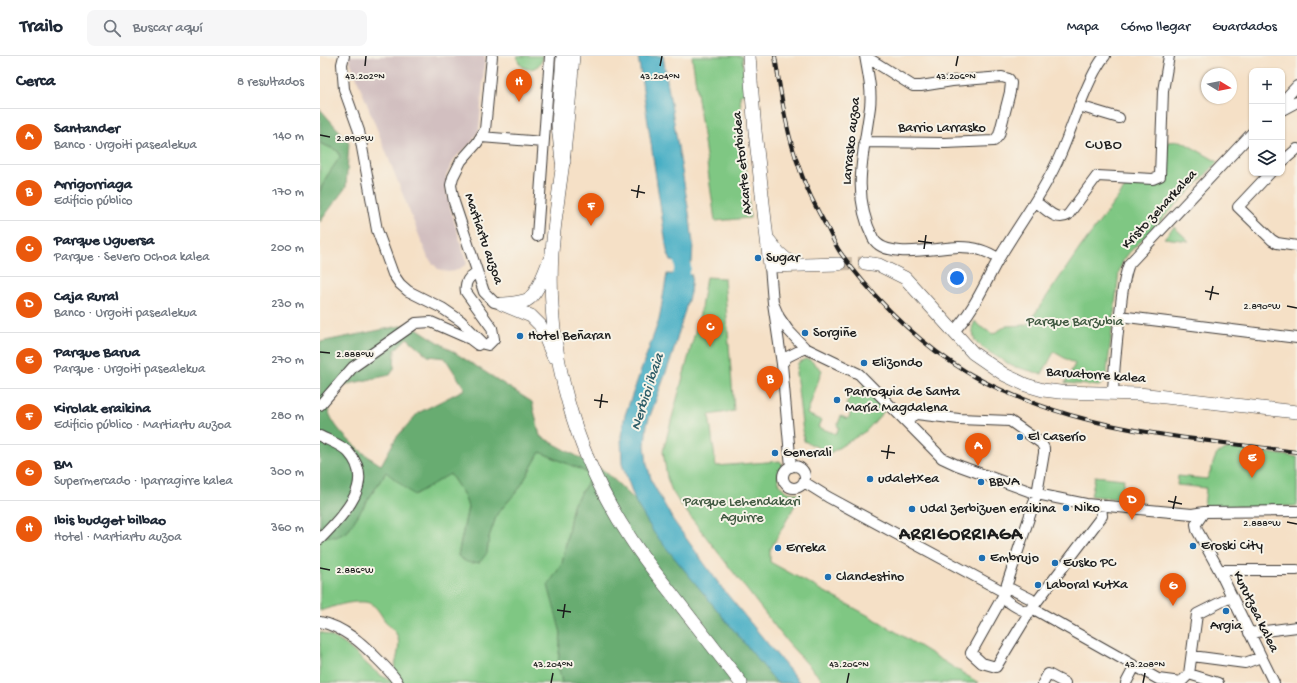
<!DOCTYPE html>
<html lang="es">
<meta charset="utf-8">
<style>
body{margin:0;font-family:"Gochi Hand",sans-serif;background:#f6f6f7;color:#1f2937}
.controls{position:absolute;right:12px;top:12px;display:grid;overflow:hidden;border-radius:8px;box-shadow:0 1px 3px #0004}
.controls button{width:36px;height:36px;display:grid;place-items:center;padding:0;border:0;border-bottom:1px solid #e0e1e3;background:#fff;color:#1f2937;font:20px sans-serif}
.compass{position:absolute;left:881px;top:12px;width:36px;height:36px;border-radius:50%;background:#fff;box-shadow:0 1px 3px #0004;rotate:100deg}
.you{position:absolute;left:637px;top:222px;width:14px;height:14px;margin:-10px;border:3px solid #fff;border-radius:50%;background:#1a73e8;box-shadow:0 0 0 6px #1a73e833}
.badge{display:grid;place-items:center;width:26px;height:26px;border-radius:50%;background:#ea580c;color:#fff;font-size:13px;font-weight:700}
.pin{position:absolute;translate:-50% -33px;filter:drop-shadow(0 1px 2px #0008)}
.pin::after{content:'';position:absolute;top:21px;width:14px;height:12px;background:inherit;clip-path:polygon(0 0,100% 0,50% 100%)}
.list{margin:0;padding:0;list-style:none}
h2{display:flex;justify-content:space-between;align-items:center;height:52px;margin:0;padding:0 16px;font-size:17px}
h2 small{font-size:13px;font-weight:400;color:#747a83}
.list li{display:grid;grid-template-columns:26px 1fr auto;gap:12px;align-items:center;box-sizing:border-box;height:56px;padding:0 16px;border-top:1px solid #e0e1e3}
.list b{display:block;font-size:15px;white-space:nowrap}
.list p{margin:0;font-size:13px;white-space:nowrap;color:#747a83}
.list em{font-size:13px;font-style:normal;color:#747a83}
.icon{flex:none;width:22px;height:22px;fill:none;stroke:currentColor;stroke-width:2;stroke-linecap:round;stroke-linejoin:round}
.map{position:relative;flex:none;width:977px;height:627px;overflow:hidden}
header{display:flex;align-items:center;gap:24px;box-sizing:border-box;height:56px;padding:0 20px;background:#fff;border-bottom:1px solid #e0e1e3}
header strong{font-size:19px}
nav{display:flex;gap:22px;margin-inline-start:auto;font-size:14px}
.search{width:280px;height:36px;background:#f6f6f7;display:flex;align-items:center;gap:10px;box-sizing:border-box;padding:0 14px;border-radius:8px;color:#747a83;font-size:15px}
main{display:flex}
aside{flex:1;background:#fff}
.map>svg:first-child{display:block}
</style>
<header>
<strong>Trailo</strong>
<div class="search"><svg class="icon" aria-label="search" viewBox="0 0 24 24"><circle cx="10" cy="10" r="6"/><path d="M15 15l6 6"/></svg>Buscar aquí</div>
<nav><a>Mapa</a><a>Cómo llegar</a><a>Guardados</a></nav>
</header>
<main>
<aside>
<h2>Cerca<small>8 resultados</small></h2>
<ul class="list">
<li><span class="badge">A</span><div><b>Santander</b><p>Banco · Urgoiti pasealekua</p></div><em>140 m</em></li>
<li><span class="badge">B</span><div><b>Arrigorriaga</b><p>Edificio público</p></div><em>170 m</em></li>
<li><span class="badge">C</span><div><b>Parque Uguersa</b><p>Parque · Severo Ochoa kalea</p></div><em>200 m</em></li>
<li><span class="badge">D</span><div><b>Caja Rural</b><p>Banco · Urgoiti pasealekua</p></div><em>230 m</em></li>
<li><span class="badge">E</span><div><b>Parque Barua</b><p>Parque · Urgoiti pasealekua</p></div><em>270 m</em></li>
<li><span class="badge">F</span><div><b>Kirolak eraikina</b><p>Edificio público · Martiartu auzoa</p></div><em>280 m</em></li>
<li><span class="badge">G</span><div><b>BM</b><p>Supermercado · Iparragirre kalea</p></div><em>300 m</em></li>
<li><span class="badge">H</span><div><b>Ibis budget bilbao</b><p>Hotel · Martiartu auzoa</p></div><em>360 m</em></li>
</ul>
</aside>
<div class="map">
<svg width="977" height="627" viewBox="0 0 977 627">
<rect width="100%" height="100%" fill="#f7f3e8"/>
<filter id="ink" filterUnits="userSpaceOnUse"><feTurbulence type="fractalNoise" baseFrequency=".025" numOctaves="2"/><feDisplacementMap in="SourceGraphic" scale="8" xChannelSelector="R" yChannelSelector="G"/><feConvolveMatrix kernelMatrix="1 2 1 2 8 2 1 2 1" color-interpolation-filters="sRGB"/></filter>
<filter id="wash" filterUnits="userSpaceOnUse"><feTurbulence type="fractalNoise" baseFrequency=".012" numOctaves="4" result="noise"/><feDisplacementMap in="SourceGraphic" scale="16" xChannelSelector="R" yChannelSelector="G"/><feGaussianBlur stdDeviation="0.9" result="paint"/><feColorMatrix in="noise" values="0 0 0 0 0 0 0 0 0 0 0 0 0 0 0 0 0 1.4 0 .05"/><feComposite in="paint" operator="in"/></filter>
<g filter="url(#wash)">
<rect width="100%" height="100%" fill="#f5e0c6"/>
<path fill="#d2bfc0" d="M28 0H165L159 74 152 86 135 102 126 120V133L129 148 147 208 135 215 128 216 118 213 108 202Z"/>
<path fill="#7fc783" stroke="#4e7250" d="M197 0H223V1C219 17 199 17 197 0Z
M372 0H422L425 38 420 39 430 162 395 165Z
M861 85 898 106 809 197 803 205 799 216 786 324 779 330 745 327 755 308 734 296 722 318 692 310 666 294 655 285 652 272 655 265 659 270 673 278 686 270 707 269 760 192 808 128C816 128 826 130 834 128 851 125 847 99 847 86Z
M0 87 18 95 20 101 7 120 0 135Z
M854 171 869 185 844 182Z
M386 221 404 222 414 355 389 359 396 410 460 405 463 409C452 421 461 439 477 437L480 440 450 494V506L560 566 659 627H505L468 587 359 446 352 435 347 422 343 395 380 258Z
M485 303 490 304 502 314 487 358 501 364 498 371 516 378 519 371 517 370 521 360 528 363 533 352 526 349 531 337 539 340 545 327 567 352 546 375 510 397 484 385 476 317 478 307Z
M912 392 977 401V450L884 451 886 432 857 429 858 420 887 423C888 419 890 417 891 414 896 399 895 395 912 392Z
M220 396 260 413 272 420 253 449 242 508 229 529 241 577 238 609 242 627H0V576C8 579 16 582 23 587 40 599 49 614 69 624 74 616 81 591 78 582 76 574 67 569 63 562 59 555 54 547 45 546 29 545 15 550 0 555V469L4 480 27 476 66 416 130 418 144 439 148 451 138 500 167 497 169 481 177 458 199 433Z
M775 420 804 423 802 443 771 440Z"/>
<path fill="#67ac71" stroke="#426446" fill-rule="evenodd" d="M0 53 29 86 26 131 0 166V135L7 120 20 101 18 95 0 87Z
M90 268 212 346 220 380 286 416 366 493 480 627H242L238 609 241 577 228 529 242 508 253 449 272 420 260 413 220 396 199 433 177 458 169 481 167 497 160 506C150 508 146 507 138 500L148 451 144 439 130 418 94 439 66 416 27 476 16 481 4 480 0 469V286ZM87 282 108 300 125 302 145 333 98 357 76 382 61 409C43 398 18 378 10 359 8 355 8 349 8 344L19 330 70 319 74 313 75 294Z"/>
<path fill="#44adc4" stroke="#306470" d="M318 0H343L370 163 373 187 372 207 351 205 347 195Z
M347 218 372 219 370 237 352 300 327 368 325 389 327 408 332 426 353 464 402 532 480 627H457L334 477 316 447 302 408 301 380 305 359 339 264Z"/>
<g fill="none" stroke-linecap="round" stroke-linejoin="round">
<path stroke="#44adc4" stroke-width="16" d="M356 240 363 211 360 186"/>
</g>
</g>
<g filter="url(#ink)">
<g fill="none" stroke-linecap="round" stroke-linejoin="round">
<path stroke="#cab9a4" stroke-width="13" stroke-dasharray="13 6" stroke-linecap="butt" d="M519 208 545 207"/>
<defs>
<path id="minor" d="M24 0 22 8 24 33 39 75 57 174 73 218 80 228 88 235 122 252 141 265 164 288 168 289 174 283 172 272 146 236C144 226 149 221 157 216
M172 0 165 74 157 87 141 105 133 121 131 129 134 146 164 236 174 246 182 248
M545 0C548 17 552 34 550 51 544 97 531 138 553 182 565 205 618 191 639 191 653 191 668 195 679 203
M962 46 977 30
M759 50 799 62
M962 54 977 46
M161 81 223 86
M544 86 625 87 674 85 679 79 690 36 691 27 689 23 682 21 632 25 601 30H593L545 0
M962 106 977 93
M950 117 918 151 952 184 957 187 977 190
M716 146C726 153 736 166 748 159L777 120 833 123 840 120 843 35 849 0
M217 180 230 0
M450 210 453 247 462 308 471 411
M453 247 459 261 468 274 485 292 539 318 622 402 637 409 717 438 766 448 872 458 884 456 977 455
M799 260 977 282
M633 276C653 256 664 229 678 204 699 168 725 135 741 97 753 69 761 41 775 15 778 10 781 4 785 0
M462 308 467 301 485 292
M793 337C794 310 797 284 800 257 802 240 803 223 809 208L932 77
M0 349 33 311 96 267 111 266 150 283 158 289
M585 364 596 358 639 363 690 365 721 387 724 392V397L717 438 683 540C685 545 700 554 706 555 709 555 709 554 712 552
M0 380C9 385 23 389 29 397 57 428 21 461 0 483
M463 421a11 11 0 1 1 22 0a11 11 0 1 1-22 0Z
M484 426 508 441 684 536
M884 456 876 468 877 474 899 514 954 627
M899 514H977
M684 536 687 533H691L711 543 713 547 712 552
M683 540 651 597 662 607 676 611 712 552 782 460 781 449
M712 552 838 623 861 626 869 618 898 627
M0 566C12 568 24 575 34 582 43 588 74 618 78 627
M929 577 977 571
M872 600 925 607 941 601
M869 618 877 558 911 541
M723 627 728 618 745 627
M806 627 815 610"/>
<path id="major" d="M253 0C250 35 247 71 243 106 239 136 234 167 232 197 226 297 255 400 311 483 323 502 338 520 352 538 375 568 398 597 421 627
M429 0 435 75 450 210 519 208
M447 182 459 197 473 209
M545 207 559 209 585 222 653 297 685 319 706 329 723 334 740 336 819 338 977 356
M182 248 211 260 220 269 233 300
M185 248C192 247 200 247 207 244 218 238 225 214 230 203"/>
<path id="highway" d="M243 105 239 69 244 0"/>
</defs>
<use href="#minor" stroke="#3d3936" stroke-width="12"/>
<use href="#major" stroke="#3d3936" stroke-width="14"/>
<use href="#highway" stroke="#3d3936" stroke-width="16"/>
<use href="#minor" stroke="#fff" stroke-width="10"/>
<use href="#major" stroke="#fff" stroke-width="13"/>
<use href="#highway" stroke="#fff" stroke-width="15"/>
<defs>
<path id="rail" d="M455 0C461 38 466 77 480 114 487 135 497 154 508 173 512 181 515 189 520 196 548 235 590 279 631 306 667 331 709 347 750 359 823 380 902 386 977 396"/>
</defs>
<use href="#rail" stroke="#1c1c1c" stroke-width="4"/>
<use href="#rail" stroke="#f7f3e8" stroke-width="2.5" stroke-dasharray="8" stroke-linecap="butt"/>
</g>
</g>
<path fill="none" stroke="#1c1c1c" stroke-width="1.5" d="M45 10 46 0M340 10 342 0M636 10 638 0M0 79 10 81M311 134 325 137M317 142 319 129M598 185 612 187M604 193 606 179M885 235 899 238M890 244 893 230M967 250 977 252M0 296 10 297M274 344 288 346M280 352 282 338M561 395 575 397M567 403 569 389M848 445 862 448M853 453 856 440M967 466 977 468M0 512 10 514M237 554 251 556M243 562 245 548M231 627 233 617M527 627 529 617M823 627 825 617"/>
<g fill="#1f6fb2" stroke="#f7f3e8" stroke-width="1.5">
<circle cx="438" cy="202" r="4"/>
<circle cx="485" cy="277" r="4"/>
<circle cx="200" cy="280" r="4"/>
<circle cx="544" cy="307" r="4"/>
<circle cx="517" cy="344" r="4"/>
<circle cx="700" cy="381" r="4"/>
<circle cx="455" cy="397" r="4"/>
<circle cx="550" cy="423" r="4"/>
<circle cx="661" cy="426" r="4"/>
<circle cx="746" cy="452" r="4"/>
<circle cx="592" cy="453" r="4"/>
<circle cx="873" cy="490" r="4"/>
<circle cx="458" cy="492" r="4"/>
<circle cx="662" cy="502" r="4"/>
<circle cx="735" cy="507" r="4"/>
<circle cx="508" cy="521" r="4"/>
<circle cx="718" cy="529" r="4"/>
<circle cx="906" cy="555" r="4"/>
</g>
<g text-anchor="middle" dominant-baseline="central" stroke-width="4" stroke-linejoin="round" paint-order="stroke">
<g font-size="14" fill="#1c1c1c" stroke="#f7f3e8">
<text x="622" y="72">Barrio Larrasko</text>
<text transform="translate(532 85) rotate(-84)">Larrasko auzoa</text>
<text transform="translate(423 107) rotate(-96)">Axarte etorbidea</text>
<text transform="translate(840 154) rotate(-47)">Kristo zeharkalea</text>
<text transform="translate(163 183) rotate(71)">Martiartu auzoa</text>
<text transform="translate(776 320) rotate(4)">Baruatorre kalea</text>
<text transform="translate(935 556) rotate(64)">Kurutzea kalea</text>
</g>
<g font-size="14" fill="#1c1c1c" stroke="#f7f3e8" text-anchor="start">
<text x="446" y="202">Sugar</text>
<text x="493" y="277">Sorgiñe</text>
<text x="208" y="280">Hotel Beñaran</text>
<text x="552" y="307">Elizondo</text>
<text x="525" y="336">Parroquia de Santa<tspan x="525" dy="16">María Magdalena</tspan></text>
<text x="708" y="381">El Caserío</text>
<text x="463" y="397">Generali</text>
<text x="558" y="423">udaletxea</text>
<text x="669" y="426">BBVA</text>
<text x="754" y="452">Niko</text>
<text x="600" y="453">Udal zerbizuen eraikina</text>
<text x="881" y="490">Eroski City</text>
<text x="466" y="492">Erreka</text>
<text x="670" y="502">Embrujo</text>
<text x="743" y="507">Eusko PC</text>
<text x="516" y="521">Clandestino</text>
<text x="726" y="529">Laboral Kutxa</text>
<text x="906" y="570" text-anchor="middle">Argia</text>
</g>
<g font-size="14" fill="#3f5840" stroke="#f7f3e8">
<text x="755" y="266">Parque Barzubia</text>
<text x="422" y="446">Parque Lehendakari<tspan x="422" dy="16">Aguirre</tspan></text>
</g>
<g font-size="15" letter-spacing="1" fill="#1c1c1c" stroke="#f7f3e8">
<text x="784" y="89">CUBO</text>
</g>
<g font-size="15" font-style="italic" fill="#2e5d68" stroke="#f7f3e8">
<text transform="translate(328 336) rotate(-72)">Nerbioi ibaia</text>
</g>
<g font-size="18" font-weight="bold" letter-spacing="1" fill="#1c1c1c" stroke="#f7f3e8">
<text x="641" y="479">ARRIGORRIAGA</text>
</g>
</g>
<g font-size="10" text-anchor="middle" fill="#1c1c1c" stroke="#f7f3e8" stroke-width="4" stroke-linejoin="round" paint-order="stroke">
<text x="45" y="23">43.202°N</text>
<text x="340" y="23">43.204°N</text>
<text x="636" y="23">43.206°N</text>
<text x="35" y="85">2.890°W</text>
<text x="942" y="253">2.890°W</text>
<text x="35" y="301">2.888°W</text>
<text x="942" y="470">2.888°W</text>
<text x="35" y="517">2.886°W</text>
<text x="233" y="611">43.204°N</text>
<text x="529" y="611">43.206°N</text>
<text x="825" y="611">43.208°N</text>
</g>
</svg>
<div class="controls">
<button>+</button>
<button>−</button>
<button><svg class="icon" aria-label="layers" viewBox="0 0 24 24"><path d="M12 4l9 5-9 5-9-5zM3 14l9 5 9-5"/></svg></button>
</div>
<svg class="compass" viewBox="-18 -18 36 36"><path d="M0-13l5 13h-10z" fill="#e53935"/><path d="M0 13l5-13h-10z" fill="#747a83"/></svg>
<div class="you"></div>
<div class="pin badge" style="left:658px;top:410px">A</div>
<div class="pin badge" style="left:450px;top:343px">B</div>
<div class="pin badge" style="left:390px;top:291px">C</div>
<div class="pin badge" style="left:812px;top:464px">D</div>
<div class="pin badge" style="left:932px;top:422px">E</div>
<div class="pin badge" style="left:271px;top:170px">F</div>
<div class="pin badge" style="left:853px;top:550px">G</div>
<div class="pin badge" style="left:199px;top:46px">H</div>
</div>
</main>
